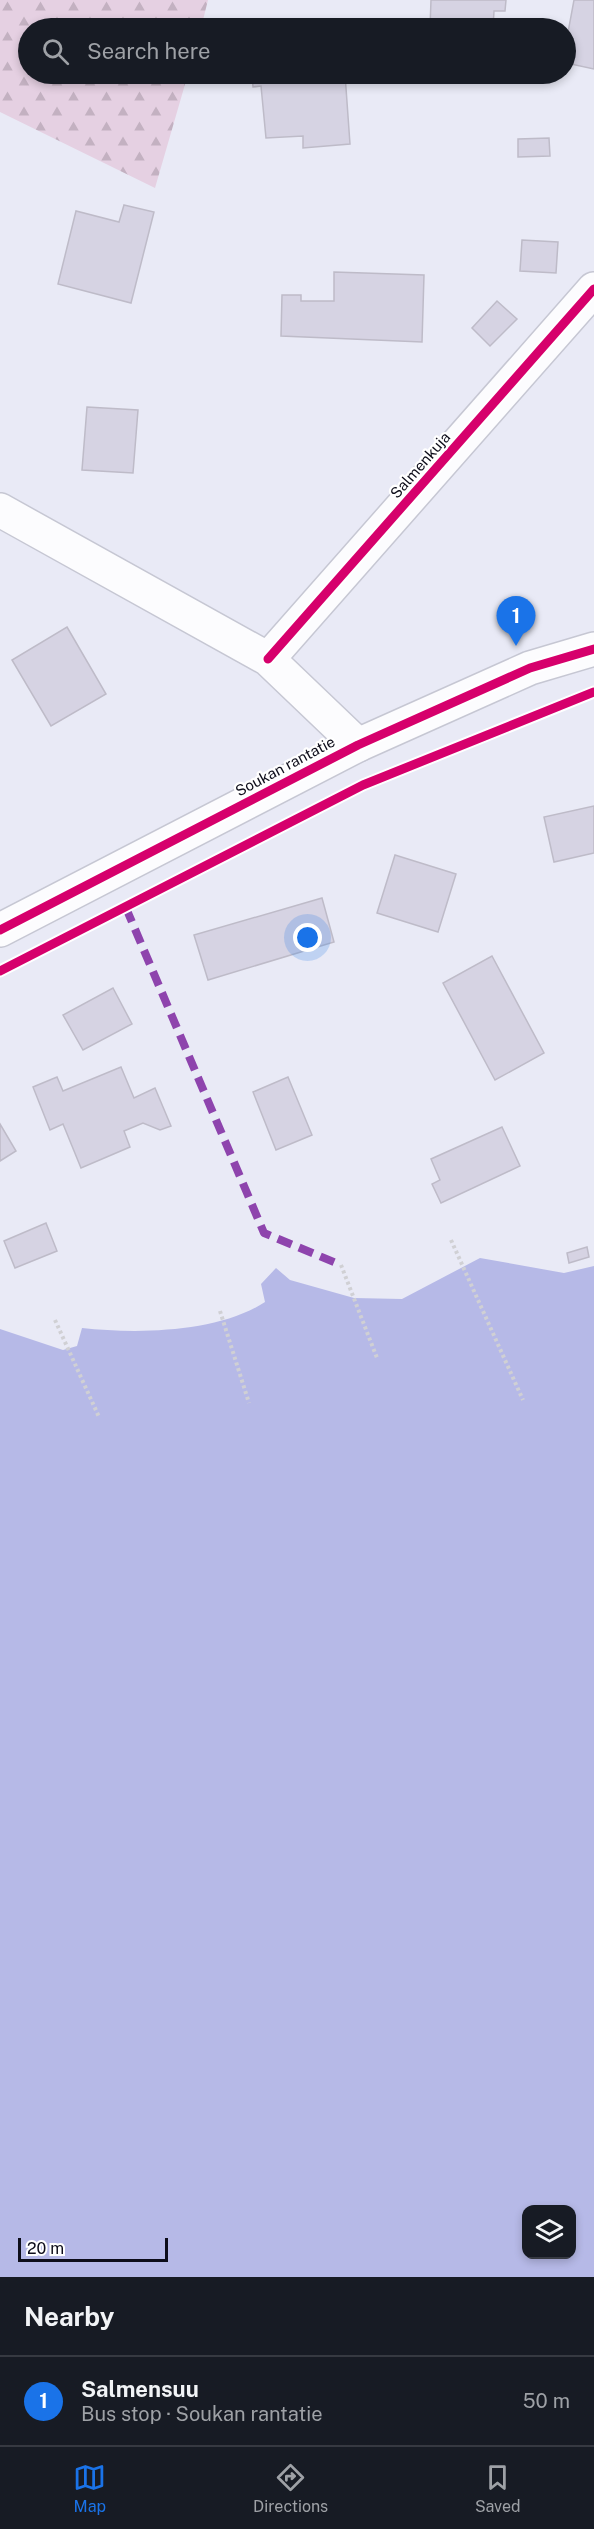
<!DOCTYPE html>
<meta charset="utf-8">
<style>
body{margin:0;font-family:"Public Sans",sans-serif;background:#20242c;color:#f1f3f6}
.controls{position:absolute;right:18px;bottom:18px;display:grid;overflow:hidden;border-radius:12px;box-shadow:0 3px 9px #0003}
.controls button{width:54px;height:54px;display:grid;place-items:center;padding:0;border:0;border-bottom:2px solid #363941;background:#171b24;color:#f1f3f6;font:30px sans-serif}
.scale{position:absolute;left:18px;bottom:15px;width:150px;box-sizing:border-box;padding-left:6px;border:3px solid #0d0d1a;border-top:0;font-size:16px;line-height:21px;white-space:nowrap;color:#0d0d1a;-webkit-text-stroke:4px #fff;paint-order:stroke}
.you{position:absolute;left:308px;top:938px;width:21px;height:21px;margin:-15px;border:4px solid #fff;border-radius:50%;background:#1a73e8;box-shadow:0 0 0 9px #1a73e833}
.badge{display:grid;place-items:center;width:39px;height:39px;border-radius:50%;background:#1a73e8;color:#fff;font-size:20px;font-weight:700}
.pin{position:absolute;translate:-50% -50px;filter:drop-shadow(0 2px 3px #0008)}
.pin::after{content:'';position:absolute;top:32px;width:21px;height:18px;background:inherit;clip-path:polygon(0 0,100% 0,50% 100%)}
.list{margin:0;padding:0;list-style:none}
h2{display:flex;justify-content:space-between;align-items:center;height:78px;margin:0;padding:0 24px;font-size:26px}
h2 small{font-size:20px;font-weight:400;color:#9ea1a6}
.list li{display:grid;grid-template-columns:39px 1fr auto;gap:18px;align-items:center;box-sizing:border-box;height:90px;padding:0 24px;border-top:2px solid #363941}
.list b{display:block;font-size:22px;white-space:nowrap}
.list p{margin:0;font-size:20px;white-space:nowrap;color:#9ea1a6}
.list em{font-size:20px;font-style:normal;color:#9ea1a6}
.icon{flex:none;width:33px;height:33px;fill:none;stroke:currentColor;stroke-width:2;stroke-linecap:round;stroke-linejoin:round}
.map{position:relative;flex:none;width:594px;height:2277px;overflow:hidden}
.search{position:absolute;background:#171b24;box-shadow:0 3px 9px #0003;left:18px;right:18px;top:18px;height:66px;display:flex;align-items:center;gap:15px;box-sizing:border-box;padding:0 21px;border-radius:33px;color:#9ea1a6;font-size:22px}
.sheet{height:168px;background:#171b24}
nav{display:flex;justify-content:space-around;align-items:center;box-sizing:border-box;height:84px;border-top:2px solid #363941;background:#171b24;font-size:16px;color:#9ea1a6}
nav a{display:grid;justify-items:center;gap:3px}
nav .on{color:#1a73e8}
.map>svg:first-child{display:block}
</style>
<div class="map">
<svg width="594" height="2277" viewBox="0 0 594 2277">
<defs>
<pattern id="forest-firs" width="22" height="20" patternUnits="userSpaceOnUse" patternTransform="scale(1.5)"><rect width="22" height="20" fill="#e5d0e2"/><path d="M5 1l3.5 6h-7zM16 11l3.5 6h-7z" fill="#c3b1c1"/></pattern>
</defs>
<rect width="100%" height="100%" fill="#e9eaf6"/>
<path fill="url(#forest-firs)" d="M0 0H208L201 28H28V74H188L155 188 0 112Z"/>
<path fill="#b6b9e7" fill-rule="evenodd" d="M480 1258 564 1273 594 1266V2277H0V1329L63 1350 77 1346 82 1328C137 1334 218 1333 265 1302L261 1284 276 1268 290 1280 354 1298 402 1299ZM526 2210H572V2254H526Z"/>
<path fill="#d6d3e3" stroke="#bebbc8" stroke-width="1.5" d="M431 0H506L505 11H494L493 28H430Z
M574 0H594V69L566 63V43Z
M252 74H345L350 144 303 148V136L266 138 261 86 253 87Z
M549 138 550 156 518 157V139Z
M124 205 154 212 131 303 58 284 76 211 119 222Z
M522 240 558 242 556 273 520 271Z
M334 272 424 275 422 342 281 336 282 295H301V301H334Z
M497 301 517 319 490 346 472 328Z
M87 407 138 410 133 473 82 470Z
M67 627 106 694 51 726 12 660Z
M594 806V853L554 862 544 817Z
M395 855 456 874 438 932 377 913Z
M322 898 334 942 208 980 194 935Z
M492 956 544 1053 495 1080 443 983Z
M113 988 132 1024 83 1050 63 1015Z
M121 1067 134 1098 155 1088 171 1126 160 1130 143 1123 124 1131 130 1147 81 1168 63 1124 50 1130 33 1087 57 1077 63 1091Z
M288 1077 312 1135 276 1150 253 1092Z
M0 1124 16 1151 0 1161Z
M502 1127 520 1166 441 1203 432 1184 440 1180 431 1159Z
M46 1223 57 1251 15 1268 4 1241Z
M587 1247 589 1257 569 1263 567 1253Z"/>
<g fill="none" stroke-linecap="round" stroke-linejoin="round">
<defs>
<path id="street" d="M0 510 268 659 358 745
M268 659 594 289"/>
<path id="secondary" d="M0 930 358 745 530 668 594 649"/>
</defs>
<use href="#street" stroke="#c6c7d3" stroke-width="36"/>
<use href="#secondary" stroke="#c6c7d3" stroke-width="36"/>
<path stroke="#d0d0d4" stroke-width="4" stroke-dasharray="3 3" stroke-linecap="butt" d="M451 1240 523 1400
M341 1265 377 1358
M220 1311 249 1403
M55 1320 99 1417"/>
<use href="#street" stroke="#fcfcfe" stroke-width="33"/>
<use href="#secondary" stroke="#fcfcfe" stroke-width="33"/>
<path stroke="#8e44ad" stroke-width="8" stroke-dasharray="15 8" stroke-linecap="butt" d="M126 908 264 1233 341 1265"/>
<defs>
<path id="cycleway" d="M268 659 594 289
M0 930 358 745 530 668 594 649
M0 971 363 785 594 692"/>
</defs>
<use href="#cycleway" stroke="#fff" stroke-width="13"/>
<use href="#cycleway" stroke="#d6006c" stroke-width="9"/>
</g>
<g text-anchor="middle" dominant-baseline="central" stroke-width="4.5" stroke-linejoin="round" paint-order="stroke">
<g font-size="15" fill="#0d0d1a" stroke="#fff">
<text transform="translate(420 465) rotate(-49)">Salmenkuja</text>
<text transform="translate(285 766) rotate(-28)">Soukan rantatie</text>
</g>
</g>
</svg>
<div class="controls">
<button><svg class="icon" aria-label="layers" viewBox="0 0 24 24"><path d="M12 4l9 5-9 5-9-5zM3 14l9 5 9-5"/></svg></button>
</div>
<div class="scale">20 m</div>
<div class="you"></div>
<div class="pin badge" style="left:516px;top:646px">1</div>
<div class="search"><svg class="icon" aria-label="search" viewBox="0 0 24 24"><circle cx="10" cy="10" r="6"/><path d="M15 15l6 6"/></svg>Search here</div>
</div>
<section class="sheet">
<h2>Nearby<small></small></h2>
<ul class="list">
<li><span class="badge">1</span><div><b>Salmensuu</b><p>Bus stop · Soukan rantatie</p></div><em>50 m</em></li>
</ul>
</section>
<nav>
<a class="on"><svg class="icon" aria-label="map" viewBox="0 0 24 24"><path d="M3 6l6-2 6 2 6-2v14l-6 2-6-2-6 2zM9 4v14M15 6v14"/></svg>Map</a>
<a><svg class="icon" aria-label="directions" viewBox="0 0 24 24"><path d="M12 3l9 9-9 9-9-9zM9 14v-3h6M13 9l2 2-2 2"/></svg>Directions</a>
<a><svg class="icon" aria-label="saved" viewBox="0 0 24 24"><path d="M7 4h10v16l-5-4-5 4z"/></svg>Saved</a>
</nav>
